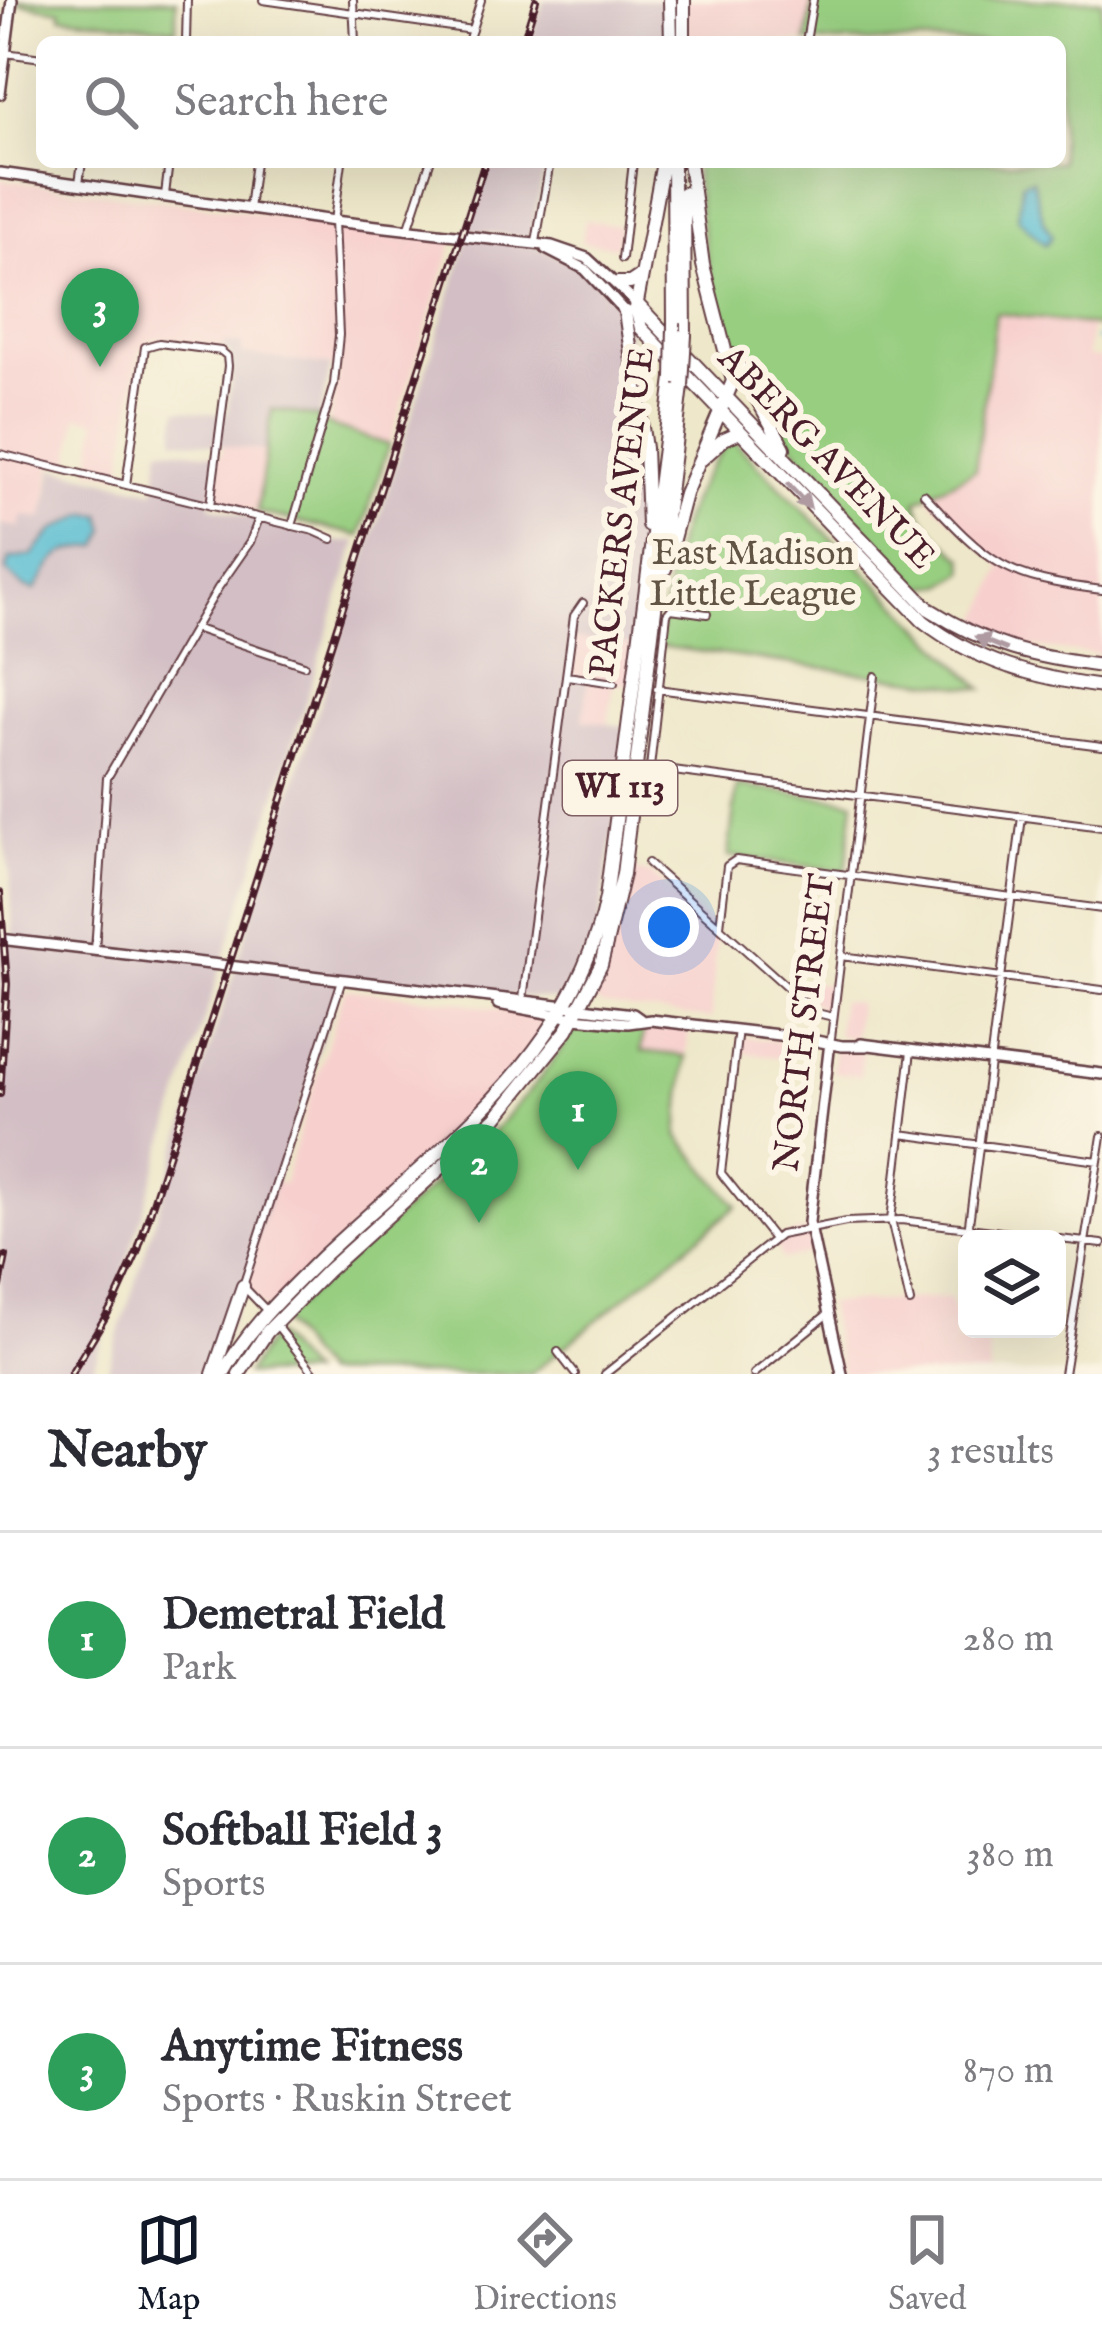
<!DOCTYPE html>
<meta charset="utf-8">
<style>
body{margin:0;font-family:"IM FELL English",serif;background:#f7f7f7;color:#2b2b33}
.controls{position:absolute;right:36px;bottom:36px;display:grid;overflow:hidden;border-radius:18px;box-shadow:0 12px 48px #0002}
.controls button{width:108px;height:108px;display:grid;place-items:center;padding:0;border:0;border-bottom:3px solid #e1e1e2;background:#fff;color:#2b2b33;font:60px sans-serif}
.you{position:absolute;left:669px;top:927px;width:42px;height:42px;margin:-30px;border:9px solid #fff;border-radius:50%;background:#1a73e8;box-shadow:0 0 0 18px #1a73e833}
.badge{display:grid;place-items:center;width:78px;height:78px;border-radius:50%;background:#111827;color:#fff;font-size:39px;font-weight:700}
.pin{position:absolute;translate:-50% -99px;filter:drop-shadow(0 3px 6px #0008)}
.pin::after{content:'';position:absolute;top:63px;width:42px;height:36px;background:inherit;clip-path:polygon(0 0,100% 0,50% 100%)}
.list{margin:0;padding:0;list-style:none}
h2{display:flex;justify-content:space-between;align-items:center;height:156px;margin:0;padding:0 48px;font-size:51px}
h2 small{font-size:39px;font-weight:400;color:#7c7c81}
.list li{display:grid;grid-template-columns:78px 1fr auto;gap:36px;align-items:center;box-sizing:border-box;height:216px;padding:0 48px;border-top:3px solid #e1e1e2}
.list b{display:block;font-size:45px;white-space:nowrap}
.list p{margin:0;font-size:39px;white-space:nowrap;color:#7c7c81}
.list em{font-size:39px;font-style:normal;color:#7c7c81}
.icon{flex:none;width:66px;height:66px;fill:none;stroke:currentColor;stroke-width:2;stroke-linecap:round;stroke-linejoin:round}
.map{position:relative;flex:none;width:1102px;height:1374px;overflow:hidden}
.search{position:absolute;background:#fff;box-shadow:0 12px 48px #0002;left:36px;right:36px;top:36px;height:132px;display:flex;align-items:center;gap:30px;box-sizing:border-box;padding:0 42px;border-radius:18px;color:#7c7c81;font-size:45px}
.sheet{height:804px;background:#fff}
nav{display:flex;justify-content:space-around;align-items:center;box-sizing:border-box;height:168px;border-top:3px solid #e1e1e2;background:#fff;font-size:33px;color:#7c7c81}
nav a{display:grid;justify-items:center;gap:6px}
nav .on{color:#111827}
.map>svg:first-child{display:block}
</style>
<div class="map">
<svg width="1102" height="1374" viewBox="0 0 1102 1374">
<rect width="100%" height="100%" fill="#fcf5e5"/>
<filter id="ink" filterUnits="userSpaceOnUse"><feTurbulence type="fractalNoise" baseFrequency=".00833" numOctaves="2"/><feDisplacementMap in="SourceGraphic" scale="24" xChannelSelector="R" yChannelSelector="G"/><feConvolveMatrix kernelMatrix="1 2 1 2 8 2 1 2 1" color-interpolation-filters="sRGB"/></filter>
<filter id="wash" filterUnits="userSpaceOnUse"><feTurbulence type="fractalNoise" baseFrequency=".004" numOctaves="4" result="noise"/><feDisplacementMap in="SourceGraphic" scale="48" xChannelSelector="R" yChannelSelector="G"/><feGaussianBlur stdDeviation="2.7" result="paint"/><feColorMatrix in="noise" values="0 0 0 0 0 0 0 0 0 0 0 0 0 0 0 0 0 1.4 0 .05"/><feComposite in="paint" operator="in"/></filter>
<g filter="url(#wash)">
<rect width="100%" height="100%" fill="#eee7c9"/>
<path fill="#f7d0ce" d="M684 0H813L806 42H684Z
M0 179 454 240 389 445 328 425 340 367 241 354V344L225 342 222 347 153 338 140 350 121 475 90 470 97 421 78 416 70 465 53 462 43 518 20 527 0 524Z
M585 220 620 225 617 247 582 242Z
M996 313 1091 326 1087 356 1102 359V655L1018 645 980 621 1002 567 924 494 975 470Z
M223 445 266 451 257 512 155 487 161 447 221 455Z
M571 638 638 646 633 686 614 683 608 724 583 720 567 676Z
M628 858 640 873H650L714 927 717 934 711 1019 601 1005 591 997Z
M808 982 831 985 828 1011H823L800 991Z
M345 989 461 1002 538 1017 547 1024 499 1088 267 1311 243 1286 276 1181 283 1184Z
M841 1001 858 1003 854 1039 837 1035Z
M644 1026 689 1030 686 1056 640 1051Z
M744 1037 785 1042 783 1058 739 1052Z
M835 1049 863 1052 860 1076 832 1072Z
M810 1229 815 1252 782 1260 774 1239Z
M950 1298 953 1309 959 1310 955 1342 989 1347 990 1374H842L827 1303Z"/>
<path fill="#d2bec4" d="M544 0H666V34L664 42H530Z
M491 162H546L530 238 469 230Z
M469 236 536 246 585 269 641 328 628 326 648 514V568L638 646 572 638 567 675 588 679 583 720 628 727 598 933 558 1000 342 980 213 1374H106Z
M224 342 242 344V354L331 366 319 417 272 409 266 451 174 439 178 409 227 415 233 367 230 353 222 347Z
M161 447 217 455 210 506 340 542 357 541 91 1374H0L1 939H13L10 874 0 823V524L20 527 22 516 43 518 54 468 155 491Z"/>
<path fill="#97ce80" stroke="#707656" stroke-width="3" d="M19 0H176V29L61 16V10L18 3Z
M813 0H1102V327L996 313 975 470 916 501C922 524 945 543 964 558L965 572 944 585 922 587C841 505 754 419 719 307 705 259 699 211 694 162H1060V42H806Z
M272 409 319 417V422L389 445 360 536 257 512Z
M732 439 983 689 658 646C668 572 679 495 732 439Z
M737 786 854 801 846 871 728 856Z
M579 1024 644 1026 641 1051 686 1056 678 1136 737 1206 531 1374H323L280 1320 491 1134 539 1080Z
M275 1336 309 1374H246L271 1337Z"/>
<path fill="#55bcd2" stroke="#506e7e" stroke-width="3" d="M1032 179 1044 222 1052 236 1045 245 1018 218 1022 183Z
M87 514 102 515 106 530 99 546C51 552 60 555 35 590L24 587 6 571 10 559 32 555 54 530Z"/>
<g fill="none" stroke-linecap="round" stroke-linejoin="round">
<path stroke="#55bcd2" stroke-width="3" d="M1096 339 1102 338"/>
</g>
</g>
<g filter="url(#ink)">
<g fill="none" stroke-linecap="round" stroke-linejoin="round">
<defs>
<path id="street" d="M263 0 472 30
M353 0 355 42
M186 42 187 0
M468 42 481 0
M806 42 813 0
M5 53 42 58
M79 183 82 162
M165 195 169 162
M249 209 255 162
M408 230 430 162
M536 242 550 162
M622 259 633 162
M0 454 314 531 332 539
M126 485 145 347 159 343 221 351 227 356 228 366 210 506
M924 494C990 565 1004 578 1102 590
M292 526 334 384 339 335 334 221 342 162
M707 614 671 609 667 614 650 768 1102 827
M194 628 304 665
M567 676 614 683
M657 689 1102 746
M648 863 806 1004 817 1013 833 1017
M720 926 727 866 736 860 1102 909
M95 950 107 778 218 588 250 542 259 518
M841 956 1102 990
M523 999 574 616 583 603
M738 1029 721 1173 774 1239
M831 1038 875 676
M901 1134 1098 1161
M974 1239 969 1224 1022 817
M910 1302 891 1220 911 1051
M267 1311 243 1286 342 980
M274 1322 315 1374
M558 1352 575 1374
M605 1374 780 1235 846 1222 901 1220 1102 1244
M754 1374 829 1313
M1064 1374 1102 1136"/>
<path id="secondary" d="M0 94 12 0
M0 173 334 221 552 246 587 258 636 303
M546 249 585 269 626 313
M0 939 633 1014 640 1019
M498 1004 574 1018 628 1023 651 1020 796 1037 842 1046H866
M830 1042 809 1222 842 1374
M861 1044 1102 1074"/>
<path id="primary" d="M670 0 671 42
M684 0V42
M663 162 636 308 641 328 923 621C976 662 1036 678 1102 687
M673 162 674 323
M684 193 685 335
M617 283H630L642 275
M636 303 929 609C989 647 1032 657 1102 666
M625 312 645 448 648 525
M733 355 784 448
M702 459 724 439 740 432
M665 569 685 494 733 381 703 265 689 162
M213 1374 243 1286
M223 1374C248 1327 286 1293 323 1256 435 1150 573 1059 606 898L673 378
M239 1374 267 1332 327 1271 496 1118 567 1030 601 965 623 874 682 386"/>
</defs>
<use href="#street" stroke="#633d43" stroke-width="10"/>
<use href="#secondary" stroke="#633d43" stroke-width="14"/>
<use href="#primary" stroke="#633d43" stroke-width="16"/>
<use href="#street" stroke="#fff" stroke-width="6"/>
<use href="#secondary" stroke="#fff" stroke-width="9"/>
<use href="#primary" stroke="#fff" stroke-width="12"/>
<defs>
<path id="rail" d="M523 42 536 0
M0 893 7 984 0 1094
M0 1286 6 1256
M71 1374 115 1301 137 1253 485 162"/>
</defs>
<use href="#rail" stroke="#4a1f2b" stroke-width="8"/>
<use href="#rail" stroke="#fcf5e5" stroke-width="3" stroke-dasharray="9" stroke-linecap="butt"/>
<defs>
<path id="primary-bridge" d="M673 378 674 323
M682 386 685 335"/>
</defs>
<use href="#primary-bridge" stroke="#633d43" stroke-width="16" stroke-linecap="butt"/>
<use href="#primary-bridge" stroke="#fff" stroke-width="12"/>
</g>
<defs><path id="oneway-solid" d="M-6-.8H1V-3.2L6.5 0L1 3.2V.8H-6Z" transform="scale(3)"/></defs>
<g fill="#ae9aa0">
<use href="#oneway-solid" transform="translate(799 496) rotate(47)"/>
<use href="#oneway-solid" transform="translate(991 643) rotate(-158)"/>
</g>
</g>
<g text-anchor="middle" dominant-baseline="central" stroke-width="12" stroke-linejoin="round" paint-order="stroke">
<rect fill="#fcf5e5" stroke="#7f5f63" stroke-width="3" x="563" y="761" width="114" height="54" rx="9"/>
<g font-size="33" font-weight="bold" fill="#4a1f2b">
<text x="620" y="788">WI 113</text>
</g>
<g font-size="36" fill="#4a1f2b" stroke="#fcf5e5">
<text transform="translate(826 458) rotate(46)">ABERG AVENUE</text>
<text transform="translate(623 512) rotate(-83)">PACKERS AVENUE</text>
<text transform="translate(805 1023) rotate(-83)">NORTH STREET</text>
</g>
<g font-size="36" fill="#615444" stroke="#fcf5e5">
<text x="753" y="554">East Madison<tspan x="753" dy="41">Little League</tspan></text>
</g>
</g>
</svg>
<div class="controls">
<button><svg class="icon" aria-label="layers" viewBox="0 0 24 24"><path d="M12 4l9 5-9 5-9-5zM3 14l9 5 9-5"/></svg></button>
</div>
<div class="you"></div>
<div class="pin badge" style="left:578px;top:1170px;background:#2e9e5b">1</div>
<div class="pin badge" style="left:479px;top:1223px;background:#2e9e5b">2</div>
<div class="pin badge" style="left:100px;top:367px;background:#2e9e5b">3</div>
<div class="search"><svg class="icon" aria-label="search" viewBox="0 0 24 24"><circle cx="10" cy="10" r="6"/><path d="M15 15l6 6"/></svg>Search here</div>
</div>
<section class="sheet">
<h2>Nearby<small>3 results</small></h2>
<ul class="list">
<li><span class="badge" style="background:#2e9e5b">1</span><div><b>Demetral Field</b><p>Park</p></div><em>280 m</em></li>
<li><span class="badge" style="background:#2e9e5b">2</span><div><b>Softball Field 3</b><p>Sports</p></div><em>380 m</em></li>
<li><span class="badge" style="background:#2e9e5b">3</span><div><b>Anytime Fitness</b><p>Sports · Ruskin Street</p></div><em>870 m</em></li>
</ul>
</section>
<nav>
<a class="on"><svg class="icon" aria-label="map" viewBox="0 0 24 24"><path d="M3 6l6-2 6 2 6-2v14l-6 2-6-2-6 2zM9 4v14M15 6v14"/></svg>Map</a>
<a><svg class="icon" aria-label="directions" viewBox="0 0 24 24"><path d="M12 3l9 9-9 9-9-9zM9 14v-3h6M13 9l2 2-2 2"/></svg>Directions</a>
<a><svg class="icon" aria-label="saved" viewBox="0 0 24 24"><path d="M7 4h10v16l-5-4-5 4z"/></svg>Saved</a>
</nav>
